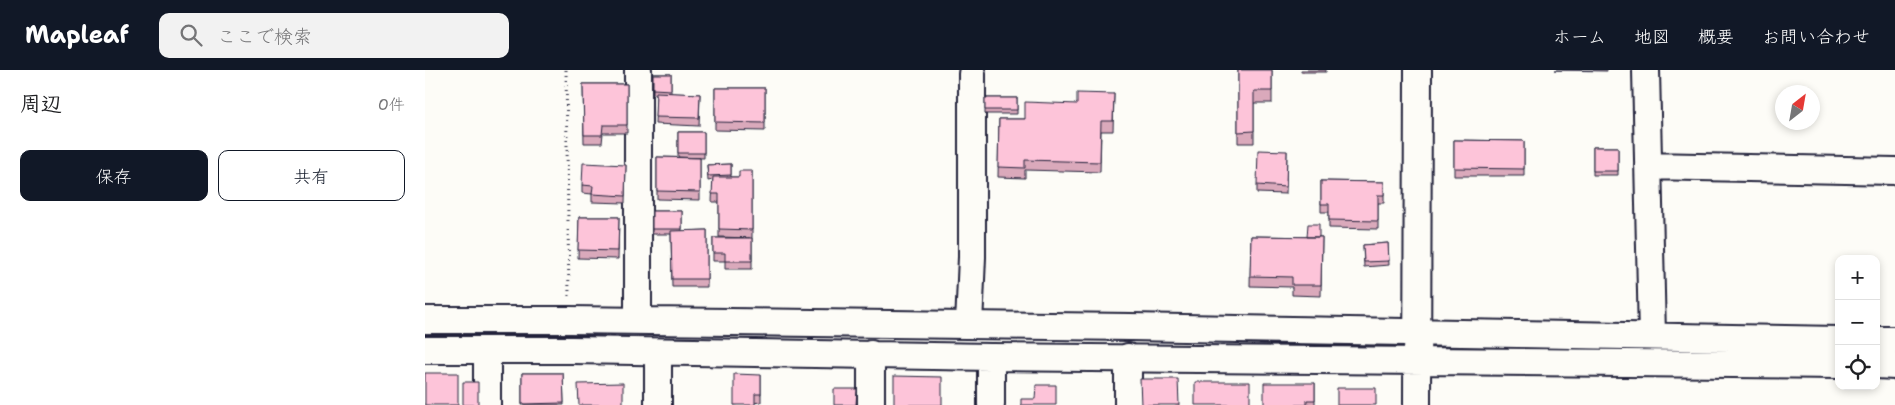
<!DOCTYPE html>
<html lang="ja">
<meta charset="utf-8">
<style>
body{margin:0;font-family:"Shantell Sans","Klee One",sans-serif;background:#f2f2f2;color:#202124}
.controls{position:absolute;right:15px;bottom:15px;display:grid;overflow:hidden;border-radius:10px;box-shadow:0 2px 8px #0003}
.controls button{width:45px;height:45px;display:grid;place-items:center;padding:0;border:0;border-bottom:1px solid #e0e0e0;background:#fff;color:#202124;font:25px sans-serif}
.compass{position:absolute;left:1350px;top:15px;width:45px;height:45px;border-radius:50%;background:#fff;box-shadow:0 2px 8px #0003;rotate:31deg}
.list{margin:0;padding:0;list-style:none}
h2{display:flex;justify-content:space-between;align-items:center;height:65px;margin:0;padding:0 20px;font-size:21px}
h2 small{font-size:16px;font-weight:400;color:#757577}
.actions{display:flex;gap:10px;padding:15px 20px}
.actions a{flex:1;padding:11px 0;border:1px solid #111827;border-radius:10px;text-align:center;font-size:18px;color:#111827}
.actions .main{background:#111827;color:#fff}
.icon{flex:none;width:28px;height:28px;fill:none;stroke:currentColor;stroke-width:2;stroke-linecap:round;stroke-linejoin:round}
.map{position:relative;flex:none;width:1470px;height:335px;overflow:hidden}
header{display:flex;align-items:center;gap:30px;box-sizing:border-box;height:70px;padding:0 25px;background:#111827;color:#fff}
header strong{font-size:24px}
nav{display:flex;gap:28px;margin-inline-start:auto;font-size:18px}
.search{width:350px;height:45px;background:#f2f2f2;display:flex;align-items:center;gap:12px;box-sizing:border-box;padding:0 18px;border-radius:10px;color:#757577;font-size:19px}
main{display:flex}
aside{flex:1;background:#fff}
.map>svg:first-child{display:block}
</style>
<header>
<strong>Mapleaf</strong>
<div class="search"><svg class="icon" aria-label="search" viewBox="0 0 24 24"><circle cx="10" cy="10" r="6"/><path d="M15 15l6 6"/></svg>ここで検索</div>
<nav><a>ホーム</a><a>地図</a><a>概要</a><a>お問い合わせ</a></nav>
</header>
<main>
<aside>
<h2>周辺<small>0件</small></h2>
<ul class="list">
</ul>
<div class="actions"><a class="main">保存</a><a>共有</a></div>
</aside>
<div class="map">
<svg width="1470" height="335" viewBox="0 0 1470 335">
<rect width="100%" height="100%" fill="#fdfcf7"/>
<filter id="ink" filterUnits="userSpaceOnUse"><feTurbulence type="fractalNoise" baseFrequency=".02" numOctaves="2"/><feDisplacementMap in="SourceGraphic" scale="10" xChannelSelector="R" yChannelSelector="G"/><feConvolveMatrix kernelMatrix="1 2 1 2 8 2 1 2 1" color-interpolation-filters="sRGB"/></filter>
<g filter="url(#ink)">
<g fill="none" stroke-linecap="round" stroke-linejoin="round">
<defs>
<path id="minor" d="M213 0V251
M1221 0 1227 266
M1223 96 1470 101
M0 250H144L705 257 1414 270
M544 255 547 187V4
M1451 270H1470
M0 280H147L566 287 1414 295
M1451 295 1470 296
M62 335V280
M233 335V282
M446 335V284
M566 335V287
M703 335V287
M992 335 993 0"/>
</defs>
<use href="#minor" stroke="#22223b" stroke-width="30"/>
<path stroke="#22223b" stroke-width="3" stroke-dasharray="1 4" stroke-linecap="butt" d="M141 0 144 227"/>
<use href="#minor" stroke="#fdfcf7" stroke-width="26"/>
</g>
<path fill="#daa9bb" stroke="#22223b" d="M813 0H847V33H829V73H813Z
M876 0H901V2H876Z
M1130 0H1182V1Z
M228 4H246V23L275 24 274 56 230 54 231 24H228Z
M158 14H202V63H178L177 73H159Z
M290 18H340V61L290 60Z
M689 24 688 61H676L675 102 600 100V108L573 107 574 49H600L652 34Z
M560 28H592V44H560Z
M253 62H279V88L253 87Z
M1029 70 1099 71V106H1029Z
M1168 77H1193V105H1168Z
M862 81 861 124 832 123V115Z
M232 87 275 88V130L232 129Z
M306 94V107H314L327 101V199H300V191H288V168H325L294 167V132H287L288 110 283 111 282 95Z
M201 95 200 133 167 132V124L157 123V115Z
M896 111 959 112V133H953V159L904 158V142H896Z
M227 141H257V161L282 160V217H247L246 164H227Z
M154 147H194L193 189 153 188Z
M826 166 897 167 896 226 867 225V217L825 216Z
M963 173 964 195 939 197 938 175Z
M97 303H138L139 335H97Z
M336 305V332L309 335Z
M890 313V335H839Z"/>
<path fill="#fdc4d9" stroke="#22223b" d="M813 0H847V21H829V61L813 62Z
M228 4H246V20L228 19Z
M158 14H202V55H178L177 65H159Z
M290 18H340V53L290 52Z
M231 22 275 24 274 48 230 47Z
M652 23 689 24 688 51H676L675 92 600 90V98L573 97 574 49H600V32L652 34Z
M560 28H592V40H560Z
M253 62H279V83H253Z
M1029 70 1099 71V99L1029 98Z
M1168 77H1193V101H1168Z
M833 80 862 81 861 117 832 115Z
M232 87 275 88V122L232 121Z
M158 93 201 95 200 126 167 124 168 116 157 115Z
M306 94V105L283 106 282 95Z
M314 101H327V160L294 159V124H287L288 107H314Z
M896 111 959 112V125H953V151L904 150V134H896Z
M227 141H257V159H227Z
M154 147H194L193 181 153 180Z
M883 154H894V167H882Z
M282 160V209H247L246 161Z
M826 166 897 167 896 215H867V207L825 206Z
M288 168H327V191H300V183H288Z
M963 173 964 191 939 192 938 175Z
M0 303H33V335H0Z
M97 303H138L139 333 97 334Z
M309 304 336 305V324H330V335H309Z
M469 306 517 307V335H469Z
M715 309H753L754 335H716Z
M38 312H53V335H38Z
M770 312H825V335H770Z
M198 313V335H154L153 314Z
M839 313H890V330H882V335H839Z
M611 315H631V335H596V329H610Z
M912 318H951V335H912Z
M409 319H432L431 335H409Z"/>
</g>
</svg>
<div class="controls">
<button>+</button>
<button>−</button>
<button><svg class="icon" aria-label="locate" viewBox="0 0 24 24"><circle cx="12" cy="12" r="6"/><path d="M12 2v4M12 18v4M2 12h4M18 12h4"/></svg></button>
</div>
<svg class="compass" viewBox="-18 -18 36 36"><path d="M0-13l5 13h-10z" fill="#e53935"/><path d="M0 13l5-13h-10z" fill="#757577"/></svg>
</div>
</main>
